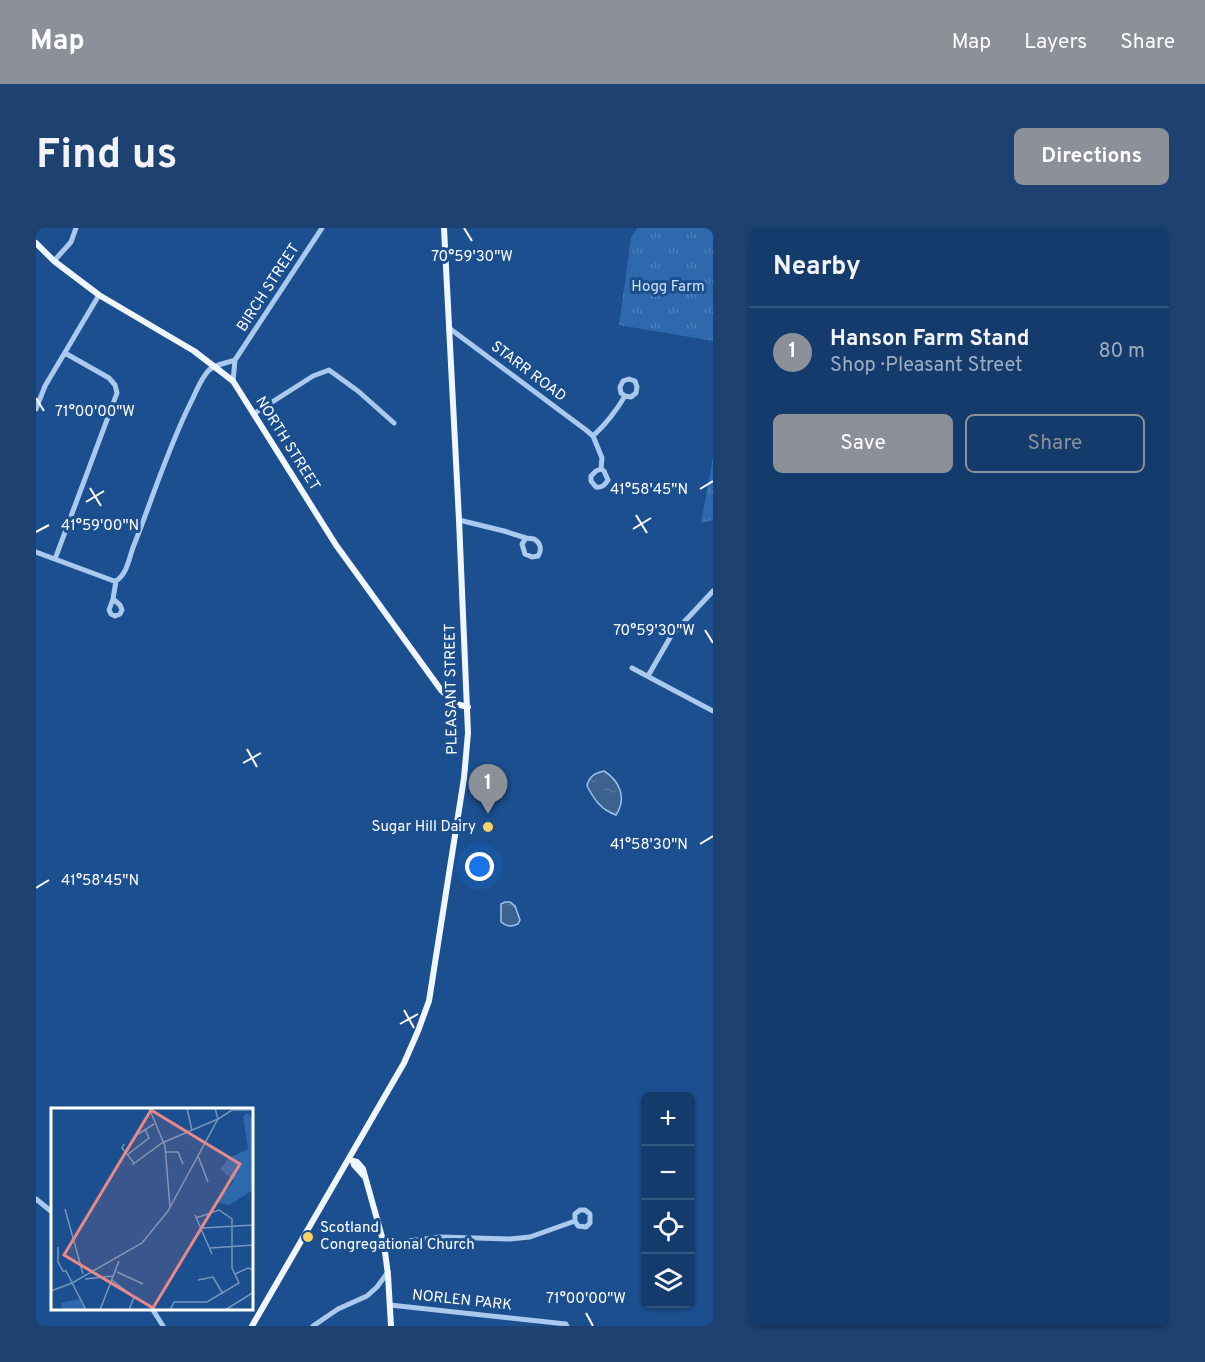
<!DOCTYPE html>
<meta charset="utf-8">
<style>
body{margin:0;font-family:Overpass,sans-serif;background:#1d4271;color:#f1f3f6}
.controls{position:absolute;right:18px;bottom:18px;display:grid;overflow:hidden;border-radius:9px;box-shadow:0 2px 4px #0004}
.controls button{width:54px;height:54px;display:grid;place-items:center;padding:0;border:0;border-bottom:2px solid #33557e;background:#143b6b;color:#f1f3f6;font:30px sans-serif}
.you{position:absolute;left:444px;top:639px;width:21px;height:21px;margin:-15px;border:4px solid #fff;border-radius:50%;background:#1a73e8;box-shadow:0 0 0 9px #1a73e833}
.badge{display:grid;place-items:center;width:39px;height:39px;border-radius:50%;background:#8c9099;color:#fff;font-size:20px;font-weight:700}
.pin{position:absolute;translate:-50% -50px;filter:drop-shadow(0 2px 3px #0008)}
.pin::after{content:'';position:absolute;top:32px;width:21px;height:18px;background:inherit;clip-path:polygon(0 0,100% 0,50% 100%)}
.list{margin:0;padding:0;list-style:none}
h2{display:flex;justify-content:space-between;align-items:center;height:78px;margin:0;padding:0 24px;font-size:26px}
h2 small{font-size:20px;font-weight:400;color:#9dadc1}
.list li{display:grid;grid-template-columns:39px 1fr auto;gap:18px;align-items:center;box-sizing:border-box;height:90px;padding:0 24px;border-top:2px solid #33557e}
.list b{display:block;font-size:22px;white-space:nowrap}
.list p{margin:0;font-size:20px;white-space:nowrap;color:#9dadc1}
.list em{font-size:20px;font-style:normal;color:#9dadc1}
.actions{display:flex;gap:12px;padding:18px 24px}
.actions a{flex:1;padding:14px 0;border:2px solid #8c9099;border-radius:9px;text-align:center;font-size:21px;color:#8c9099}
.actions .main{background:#8c9099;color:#fff}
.icon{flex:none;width:33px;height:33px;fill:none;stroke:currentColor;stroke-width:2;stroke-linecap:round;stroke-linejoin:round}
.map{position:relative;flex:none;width:677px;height:1098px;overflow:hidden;border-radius:9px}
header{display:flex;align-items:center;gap:36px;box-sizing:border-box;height:84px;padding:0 30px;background:#8c9099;color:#fff}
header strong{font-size:28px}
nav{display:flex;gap:33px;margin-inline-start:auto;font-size:21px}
.intro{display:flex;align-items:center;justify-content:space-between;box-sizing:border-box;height:144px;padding:0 36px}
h1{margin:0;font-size:42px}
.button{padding:15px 27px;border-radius:9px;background:#8c9099;color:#fff;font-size:21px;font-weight:700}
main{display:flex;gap:36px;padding:0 36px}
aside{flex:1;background:#143b6b;border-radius:9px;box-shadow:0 2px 4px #0004}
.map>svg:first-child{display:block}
</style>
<header>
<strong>Map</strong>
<nav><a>Map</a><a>Layers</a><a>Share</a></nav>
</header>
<div class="intro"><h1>Find us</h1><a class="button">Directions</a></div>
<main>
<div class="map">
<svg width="677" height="1098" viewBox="0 0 677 1098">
<defs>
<pattern id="park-tufts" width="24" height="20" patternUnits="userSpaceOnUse" patternTransform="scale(1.5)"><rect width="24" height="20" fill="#2e69ad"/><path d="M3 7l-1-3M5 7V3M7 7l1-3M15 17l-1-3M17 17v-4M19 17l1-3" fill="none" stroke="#4d80b9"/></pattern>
<pattern id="water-ripples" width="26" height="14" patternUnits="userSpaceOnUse" patternTransform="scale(1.5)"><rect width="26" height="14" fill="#3c6290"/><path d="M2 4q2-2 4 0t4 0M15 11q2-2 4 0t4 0" fill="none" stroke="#597aa1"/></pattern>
</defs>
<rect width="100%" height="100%" fill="#1b4f8f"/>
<path fill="url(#park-tufts)" d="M601 0H677V113L583 97 595 10Z
M677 230V292L665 295Z"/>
<path fill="url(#water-ripples)" stroke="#9cc4f0" stroke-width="1.5" d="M568 543C584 553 591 570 580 587 565 582 558 571 551 558 553 548 559 545 568 543Z
M469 674H474L479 678 484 692 482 696C475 699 472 699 465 694V676Z"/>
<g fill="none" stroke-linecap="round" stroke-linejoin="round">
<path stroke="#a9c9ee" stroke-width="5" d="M18 33 35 14 40 0
M413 100 550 202 557 208
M197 153 199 132
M0 181 9 158 63 67
M219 185 277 148 293 142 322 163 358 195
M565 241 568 243 572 252C569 257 566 260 560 259L555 253V248L560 243 565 241 566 230 557 208C571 195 579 185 589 168L585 165 584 159 587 153 593 151 599 153 601 159 600 165 595 169 589 168
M423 292 468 303 490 310
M490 310 498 311C505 315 506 322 502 328L496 329 489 326 486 316Z
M0 324 78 353H80
M19 331 81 165 79 157 73 150 29 125
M77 371 73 382 75 386 79 388 84 386 86 382 84 377 77 371 80 353C92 345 93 329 98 317 117 269 132 220 155 174 160 164 165 150 173 142 180 136 191 135 199 132L286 0
M596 440 677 483
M612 448 635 408 677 363
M0 971 16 984
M348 1016 404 1009 474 1011 494 1009 539 993V986L544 982H549L554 986V995L550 999 542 998 539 993
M354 1077 530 1096 531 1098
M117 1082 127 1098
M277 1098 302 1081 331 1068 341 1059 352 1044"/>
<path stroke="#f0f6ff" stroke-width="6" d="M0 15 18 33 63 67 158 123 197 153 300 317 405 462 420 476 432 479
M328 948 318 937 317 933 321 934 327 941 348 1016 352 1047 355 1098
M216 1098 368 835 382 803 393 773 428 550 432 505 423 292 408 0"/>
</g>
<path fill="none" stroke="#fff" stroke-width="2" d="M428 0 436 13M0 170 8 183M54 260 65 278M664 261 677 253M50 274 68 263M600 287 611 305M597 301 615 290M0 304 13 297M669 402 677 415M211 521 221 539M207 535 225 525M664 616 677 608M0 660 13 652M368 782 378 800M364 796 382 786M550 1085 557 1098"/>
<g fill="#ffd166" stroke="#1b4f8f" stroke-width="2">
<circle cx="452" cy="599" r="6"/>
<circle cx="272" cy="1009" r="6"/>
</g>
<g text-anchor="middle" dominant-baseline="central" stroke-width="6" stroke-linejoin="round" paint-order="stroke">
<g font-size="15" fill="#cfe3fa" stroke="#1b4f8f">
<text x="632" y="59">Hogg Farm</text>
</g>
<g font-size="15" fill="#fff" stroke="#1b4f8f">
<text transform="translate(233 60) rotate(-57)">BIRCH STREET</text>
<text transform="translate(492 144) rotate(37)">STARR ROAD</text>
<text transform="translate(251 216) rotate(58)">NORTH STREET</text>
<text transform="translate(416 461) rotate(-91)">PLEASANT STREET</text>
<text transform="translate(426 1073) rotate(6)">NORLEN PARK</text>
</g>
<g font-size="15" fill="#fff" stroke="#1b4f8f" text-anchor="end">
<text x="440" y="599">Sugar Hill Dairy</text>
<text x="284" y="1000" text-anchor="start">Scotland<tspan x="284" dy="17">Congregational Church</tspan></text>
</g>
</g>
<g transform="translate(15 880)">
<rect width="202" height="202" fill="#1b4f8f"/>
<path d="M196 5 202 11V82L178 97 164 94 183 73 169 61 178 50 197 41 192 8ZM29 191 35 202H11L10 195Z" fill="#2e69ad"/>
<path fill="none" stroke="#7695bc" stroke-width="1.5" d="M98 0 114 38 119 99M136 0 141 23M84 28 103 16M73 36 71 40 83 55M114 44H127L132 56M76 47 98 30 94 21M147 48 157 74M81 57 111 35 167 11 164 0M14 101 32 166M144 107 161 146M151 120 203 117M7 139V154L12 163M159 140 203 137M11 163H15L35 202M66 164 92 176M184 166 197 160 203 162M34 171 62 168M61 172 83 189 78 202M147 172 162 169 172 186M0 183 21 175 91 135 117 103 167 11 181 2H203M49 202 68 153M119 202 123 194H156L188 175 181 160V111L168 102 145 110M174 202 203 184"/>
<path fill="#e88989" fill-opacity="0.15" stroke="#e88989" stroke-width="3" d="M100 2 189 56 102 200 13 147Z"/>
<rect width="202" height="202" fill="none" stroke="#fff" stroke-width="3"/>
</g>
<g font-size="15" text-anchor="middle" fill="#fff" stroke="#1b4f8f" stroke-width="6" stroke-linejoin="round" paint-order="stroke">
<text x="436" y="33">70°59'30"W</text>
<text x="59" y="188">71°00'00"W</text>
<text x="613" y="266">41°58'45"N</text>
<text x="64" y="302">41°59'00"N</text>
<text x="618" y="407">70°59'30"W</text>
<text x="613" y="621">41°58'30"N</text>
<text x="64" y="657">41°58'45"N</text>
<text x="550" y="1075">71°00'00"W</text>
</g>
</svg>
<div class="controls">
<button>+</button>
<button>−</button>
<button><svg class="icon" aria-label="locate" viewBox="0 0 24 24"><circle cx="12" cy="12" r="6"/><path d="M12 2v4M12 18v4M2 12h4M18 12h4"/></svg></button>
<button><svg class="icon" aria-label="layers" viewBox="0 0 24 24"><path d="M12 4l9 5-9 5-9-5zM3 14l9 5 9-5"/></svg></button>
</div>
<div class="you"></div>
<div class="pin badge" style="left:452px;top:586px">1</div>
</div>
<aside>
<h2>Nearby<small></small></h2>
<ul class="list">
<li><span class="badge">1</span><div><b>Hanson Farm Stand</b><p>Shop · Pleasant Street</p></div><em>80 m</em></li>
</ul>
<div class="actions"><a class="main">Save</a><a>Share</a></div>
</aside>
</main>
